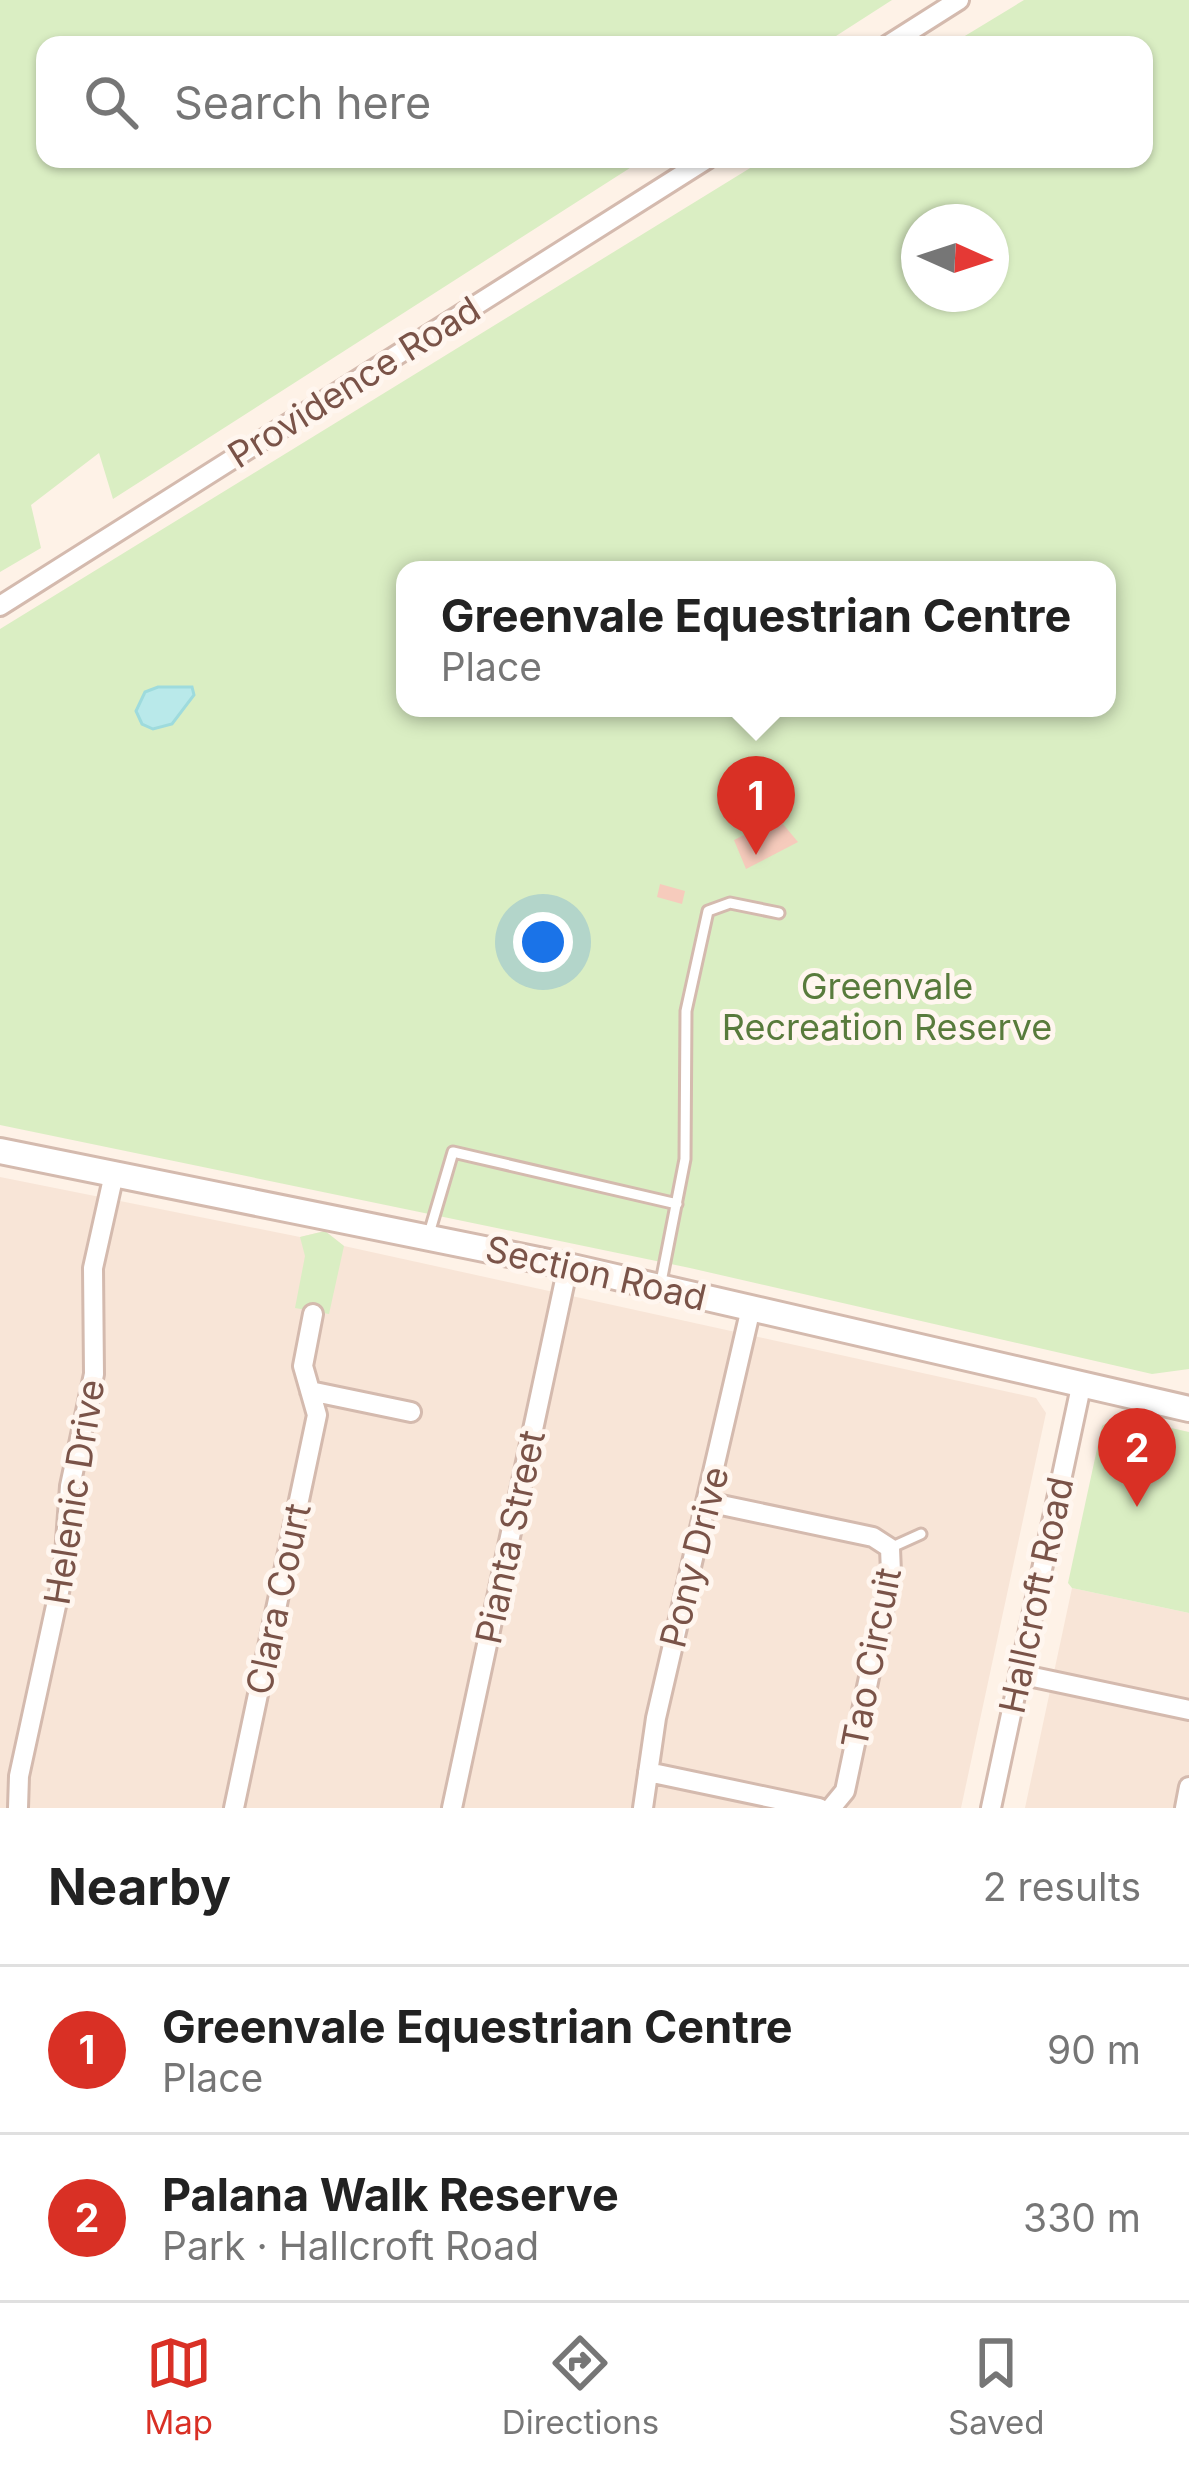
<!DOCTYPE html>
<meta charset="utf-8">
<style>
body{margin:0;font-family:Inter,sans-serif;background:#f2f2f2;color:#222}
.compass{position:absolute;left:901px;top:204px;width:108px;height:108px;border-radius:50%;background:#fff;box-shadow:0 3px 9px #0004;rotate:93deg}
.you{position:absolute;left:543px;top:942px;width:42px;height:42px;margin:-30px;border:9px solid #fff;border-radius:50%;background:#1a73e8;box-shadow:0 0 0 18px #1a73e833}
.badge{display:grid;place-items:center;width:78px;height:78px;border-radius:50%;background:#d93025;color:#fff;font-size:39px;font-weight:700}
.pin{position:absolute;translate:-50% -99px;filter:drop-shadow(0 3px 6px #0008)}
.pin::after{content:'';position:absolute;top:63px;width:42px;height:36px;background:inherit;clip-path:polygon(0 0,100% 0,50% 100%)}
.popup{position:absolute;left:396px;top:561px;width:720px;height:156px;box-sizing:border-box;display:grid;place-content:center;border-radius:24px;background:#fff;filter:drop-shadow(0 3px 9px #0005);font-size:39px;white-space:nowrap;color:#767676}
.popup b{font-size:45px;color:#222}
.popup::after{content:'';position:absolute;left:50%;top:100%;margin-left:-24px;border:24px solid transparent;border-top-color:#fff}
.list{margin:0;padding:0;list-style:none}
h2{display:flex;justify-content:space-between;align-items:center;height:156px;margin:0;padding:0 48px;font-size:51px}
h2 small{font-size:39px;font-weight:400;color:#767676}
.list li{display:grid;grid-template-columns:78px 1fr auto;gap:36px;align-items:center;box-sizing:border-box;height:168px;padding:0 48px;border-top:3px solid #e0e0e0}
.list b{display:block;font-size:45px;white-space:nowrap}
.list p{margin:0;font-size:39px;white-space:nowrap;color:#767676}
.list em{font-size:39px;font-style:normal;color:#767676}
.icon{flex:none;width:66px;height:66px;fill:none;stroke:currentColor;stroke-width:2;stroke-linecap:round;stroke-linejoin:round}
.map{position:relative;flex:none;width:1189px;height:1808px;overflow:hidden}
.search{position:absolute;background:#fff;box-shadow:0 3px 9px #0004;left:36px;right:36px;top:36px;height:132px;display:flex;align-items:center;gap:30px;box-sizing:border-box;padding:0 42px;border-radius:24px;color:#767676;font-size:45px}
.sheet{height:492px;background:#fff}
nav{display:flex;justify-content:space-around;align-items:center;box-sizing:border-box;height:168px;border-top:3px solid #e0e0e0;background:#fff;font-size:33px;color:#767676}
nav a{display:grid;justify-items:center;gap:6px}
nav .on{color:#d93025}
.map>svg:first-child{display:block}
</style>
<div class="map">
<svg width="1189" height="1808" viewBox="0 0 1189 1808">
<rect width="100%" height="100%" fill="#fef2e7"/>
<path fill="#f8e5d7" d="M0 1177 300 1237 325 1231 344 1246 1036 1398 1046 1413 961 1808H0Z
M1072 1588 1189 1613V1808H1025Z"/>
<path fill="#daeec3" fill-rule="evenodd" d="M0 0H892L822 45H45V159H644L113 499 99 453 31 505 41 548 0 572Z
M1024 0H1189V1369L1152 1374 690 1268 0 1125V629L765 159H1144V45H950ZM919 222H991V294H919ZM405 570H1107V708H405Z
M325 1231 344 1246 329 1314 295 1308 305 1256 300 1237Z
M1117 1416 1189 1432V1613L1072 1588 1068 1583 1102 1426Z"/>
<path fill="#b9e9ea" stroke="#9edbdd" stroke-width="3" d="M158 687H192L194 695 172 724 153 729 142 724 136 711 145 692Z"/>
<path fill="#f6cbbc" d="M778 818 798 842 746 869 734 840Z
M660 884 685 891 682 904 657 897Z"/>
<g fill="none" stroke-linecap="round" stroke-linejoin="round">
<defs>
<path id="service" d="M428 1237 453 1152 677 1204
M661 1282 685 1159 686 1011 708 911 730 903 779 913
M890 1548 921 1534"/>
<path id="minor" d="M888 45 959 0
M0 606 707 159
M310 1391 411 1412
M707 1502 873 1537 890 1548 891 1573 845 1791 831 1808
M1019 1674 1189 1710
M648 1772 819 1808
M18 1808 19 1776 64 1569 70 1486 94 1374 93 1268 114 1174
M234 1808 317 1415 303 1366 313 1314
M452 1808 568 1266
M643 1808 656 1718 751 1308
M991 1808 1082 1382
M1185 1808 1189 1787"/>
<path id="tertiary" d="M0 1151 568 1266 1189 1409"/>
</defs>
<use href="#service" stroke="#d4baae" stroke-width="15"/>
<use href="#minor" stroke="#d4baae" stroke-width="24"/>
<use href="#tertiary" stroke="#d4baae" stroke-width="30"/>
<use href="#service" stroke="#fff" stroke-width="9"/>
<use href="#minor" stroke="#fff" stroke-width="18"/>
<use href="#tertiary" stroke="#fff" stroke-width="24"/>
</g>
<g text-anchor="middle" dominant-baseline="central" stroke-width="10" stroke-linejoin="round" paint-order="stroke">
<g font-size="36" fill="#7a5348" stroke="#fff6ef">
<text transform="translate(354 382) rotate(-32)">Providence Road</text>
<text transform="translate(596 1273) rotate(13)">Section Road</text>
<text transform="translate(74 1492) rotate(-81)">Helenic Drive</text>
<text transform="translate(510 1537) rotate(-78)">Pianta Street</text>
<text transform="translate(694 1557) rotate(-76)">Pony Drive</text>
<text transform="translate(1036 1595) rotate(-78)">Hallcroft Road</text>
<text transform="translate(278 1599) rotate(-78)">Clara Court</text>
<text transform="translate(871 1658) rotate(-79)">Tao Circuit</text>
</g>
<g font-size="36" fill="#587b3c" stroke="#fff6ef">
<text x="887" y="986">Greenvale<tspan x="887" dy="41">Recreation Reserve</tspan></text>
</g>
</g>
</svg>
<svg class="compass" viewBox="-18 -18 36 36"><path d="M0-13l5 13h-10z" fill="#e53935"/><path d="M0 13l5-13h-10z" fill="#767676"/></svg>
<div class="you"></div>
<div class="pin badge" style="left:756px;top:855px">1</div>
<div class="popup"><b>Greenvale Equestrian Centre</b>Place</div>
<div class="pin badge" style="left:1137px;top:1507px">2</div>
<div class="search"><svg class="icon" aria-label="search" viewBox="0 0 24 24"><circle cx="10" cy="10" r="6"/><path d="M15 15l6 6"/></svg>Search here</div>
</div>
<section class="sheet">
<h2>Nearby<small>2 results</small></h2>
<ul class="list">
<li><span class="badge">1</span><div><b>Greenvale Equestrian Centre</b><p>Place</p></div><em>90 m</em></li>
<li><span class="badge">2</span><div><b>Palana Walk Reserve</b><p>Park · Hallcroft Road</p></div><em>330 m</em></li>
</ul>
</section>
<nav>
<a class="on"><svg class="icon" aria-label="map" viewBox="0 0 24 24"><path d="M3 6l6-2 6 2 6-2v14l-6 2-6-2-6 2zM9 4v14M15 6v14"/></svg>Map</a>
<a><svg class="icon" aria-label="directions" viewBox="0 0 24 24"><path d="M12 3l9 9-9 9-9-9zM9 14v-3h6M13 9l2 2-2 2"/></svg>Directions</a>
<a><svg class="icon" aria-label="saved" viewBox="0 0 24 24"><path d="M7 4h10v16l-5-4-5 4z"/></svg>Saved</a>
</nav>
